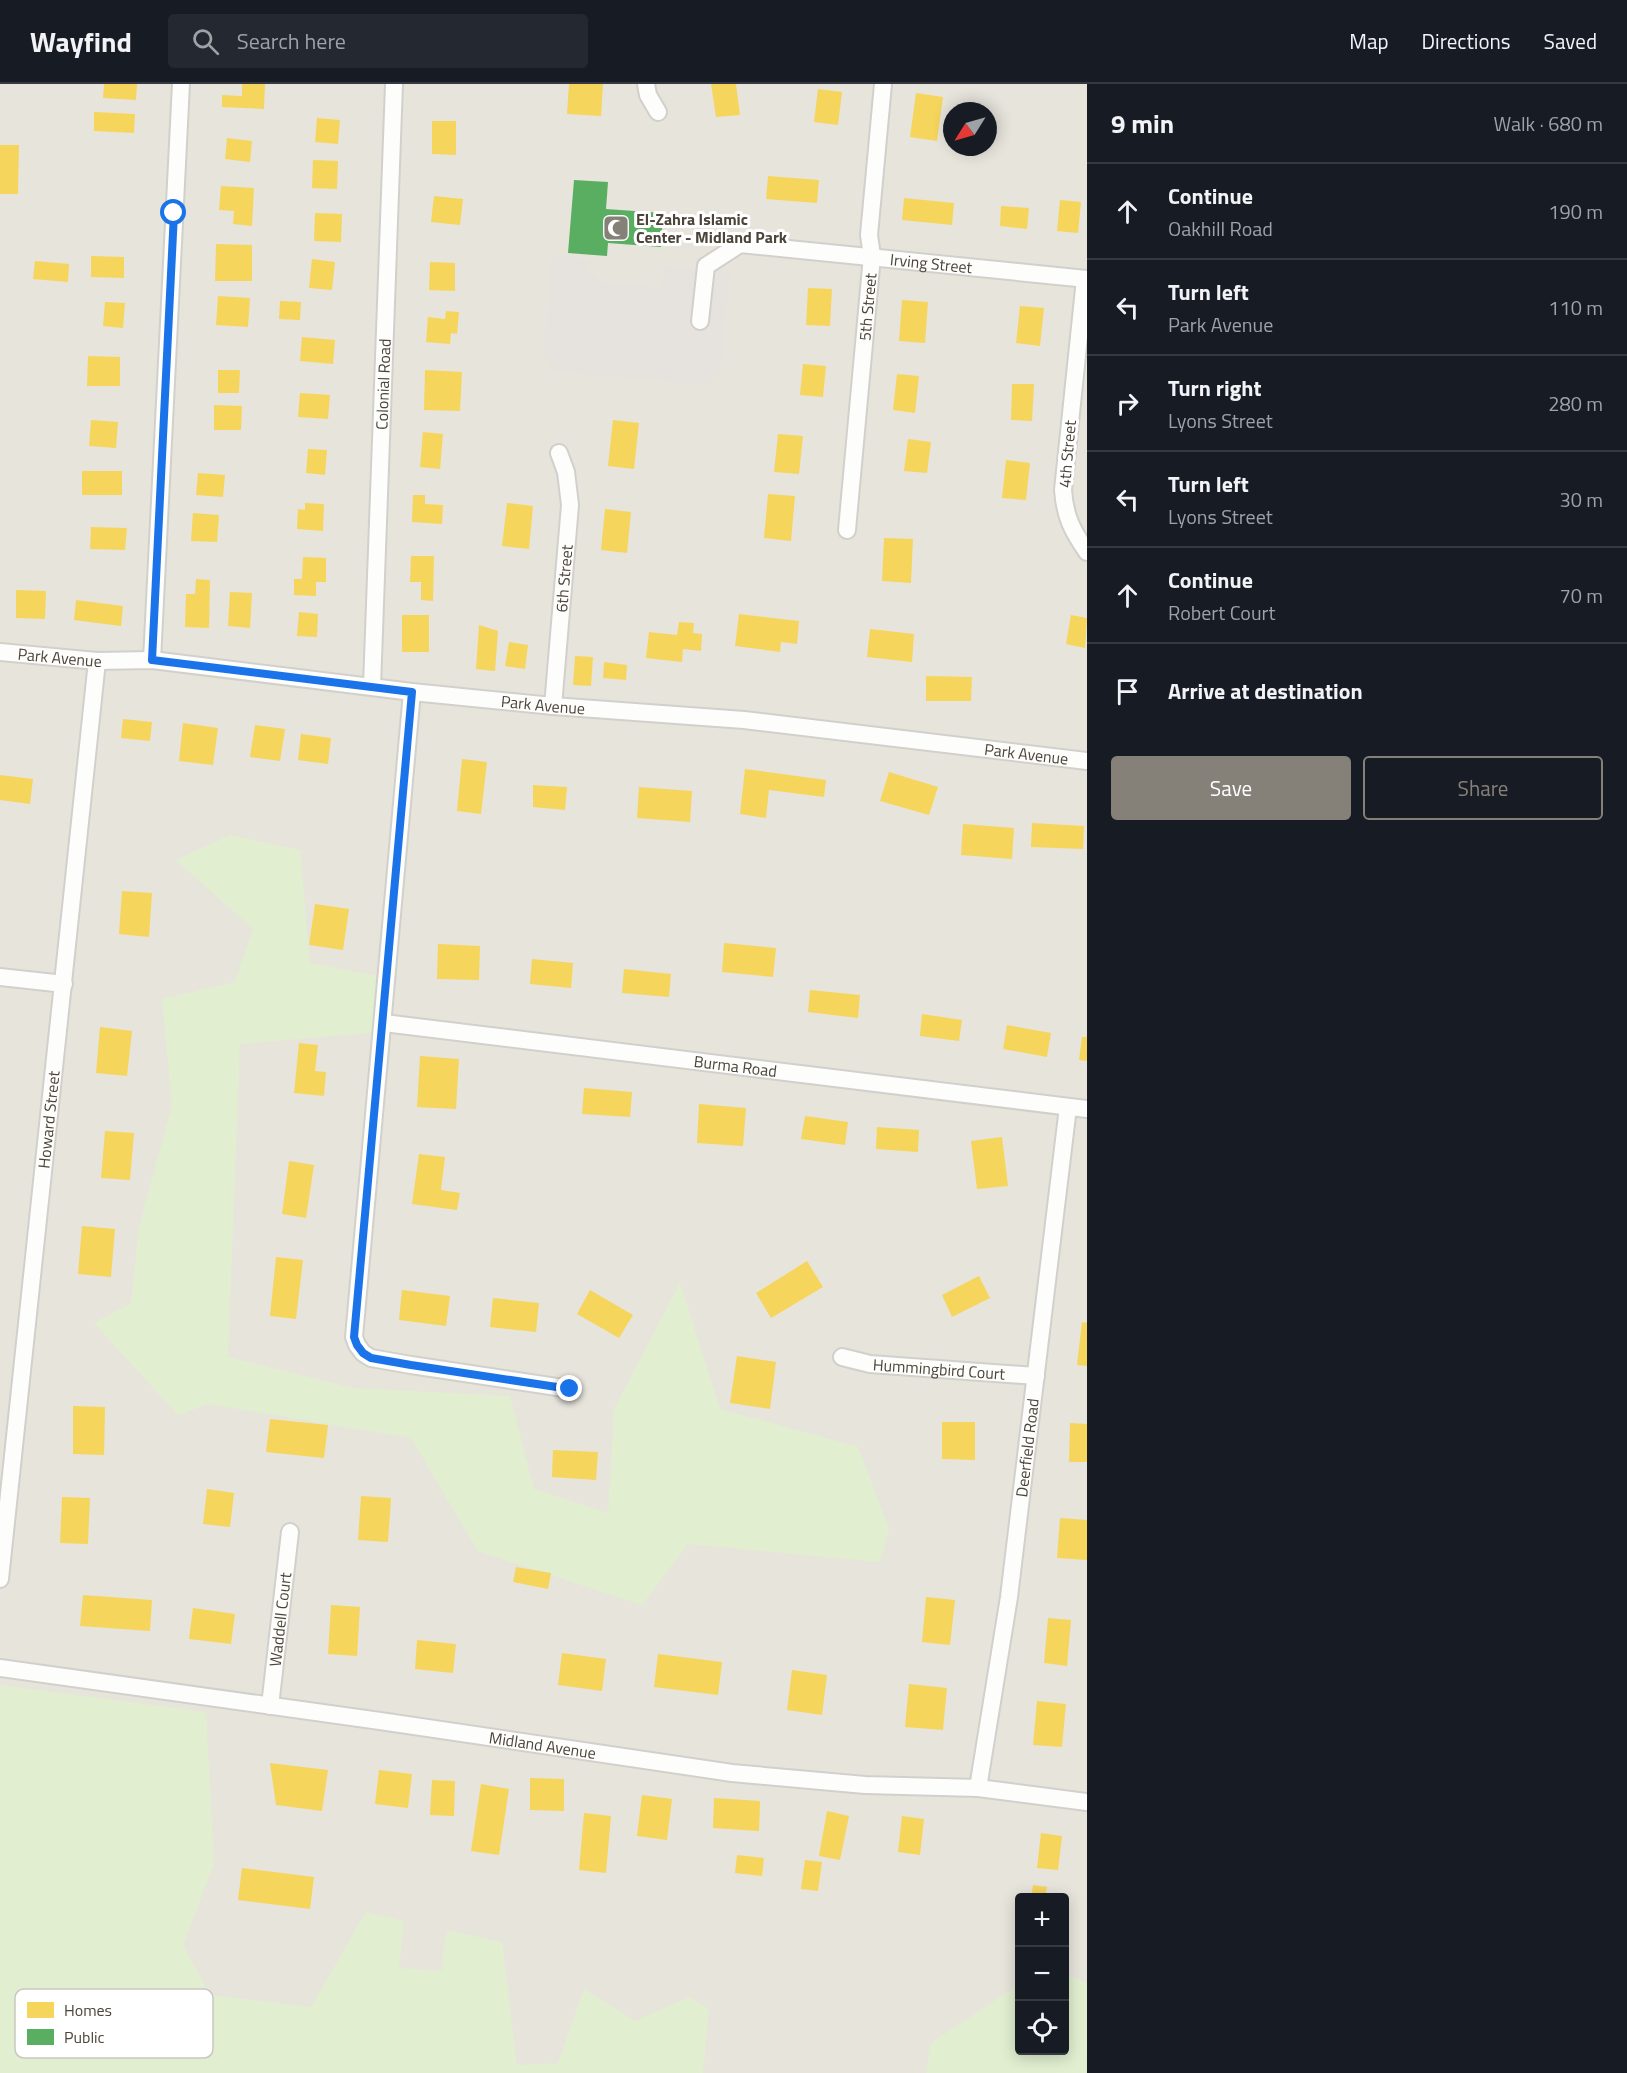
<!DOCTYPE html>
<meta charset="utf-8">
<style>
body{margin:0;font-family:"Titillium Web",sans-serif;background:#242831;color:#f1f3f6}
.controls{position:absolute;right:18px;bottom:18px;display:grid;overflow:hidden;border-radius:6px;box-shadow:0 3px 15px #0003}
.controls button{width:54px;height:54px;display:grid;place-items:center;padding:0;border:0;border-bottom:2px solid #363941;background:#171b24;color:#f1f3f6;font:30px sans-serif}
.compass{position:absolute;left:943px;top:18px;width:54px;height:54px;border-radius:50%;background:#171b24;box-shadow:0 3px 15px #0003;rotate:233deg}
.stop{position:absolute;width:18px;height:18px;margin:-14px;border:4px solid #1a73e8;border-radius:50%;background:#fff}
.stop.end{background:#1a73e8;border-color:#fff;box-shadow:0 2px 6px #0008}
.list{margin:0;padding:0;list-style:none}
h2{display:flex;justify-content:space-between;align-items:center;height:78px;margin:0;padding:0 24px;font-size:26px}
h2 small{font-size:20px;font-weight:400;color:#9ea1a6}
.list li{display:grid;grid-template-columns:39px 1fr auto;gap:18px;align-items:center;box-sizing:border-box;height:96px;padding:0 24px;border-top:2px solid #363941}
.list b{display:block;font-size:22px;white-space:nowrap}
.list p{margin:0;font-size:20px;white-space:nowrap;color:#9ea1a6}
.list em{font-size:20px;font-style:normal;color:#9ea1a6}
.actions{display:flex;gap:12px;padding:18px 24px}
.actions a{flex:1;padding:14px 0;border:2px solid #868178;border-radius:6px;text-align:center;font-size:21px;color:#868178}
.actions .main{background:#868178;color:#fff}
.icon{flex:none;width:33px;height:33px;fill:none;stroke:currentColor;stroke-width:2;stroke-linecap:round;stroke-linejoin:round}
.map{position:relative;flex:none;width:1087px;height:1989px;overflow:hidden}
header{display:flex;align-items:center;gap:36px;box-sizing:border-box;height:84px;padding:0 30px;background:#171b24;border-bottom:2px solid #363941}
header strong{font-size:28px}
nav{display:flex;gap:33px;margin-inline-start:auto;font-size:21px}
.search{width:420px;height:54px;background:#242831;display:flex;align-items:center;gap:15px;box-sizing:border-box;padding:0 21px;border-radius:6px;color:#9ea1a6;font-size:22px}
main{display:flex}
aside{flex:1;background:#171b24}
.map>svg:first-child{display:block}
</style>
<header>
<strong>Wayfind</strong>
<div class="search"><svg class="icon" aria-label="search" viewBox="0 0 24 24"><circle cx="10" cy="10" r="6"/><path d="M15 15l6 6"/></svg>Search here</div>
<nav><a>Map</a><a>Directions</a><a>Saved</a></nav>
</header>
<main>
<div class="map">
<svg width="1087" height="1989" viewBox="0 0 1087 1989">
<rect width="100%" height="100%" fill="#f4f2ee"/>
<path fill="#e7e4dc" fill-rule="evenodd" d="M0 0H1087V1989H262L0 1769ZM952 27H988V63H952ZM1020 1814H1064V1966H1020Z"/>
<path fill="#e1eecf" d="M230 751 300 766 310 879 384 893 381 948 240 960 228 1273 353 1304 510 1312 534 1405 608 1429 614 1325 680 1199 720 1325 858 1363 889 1445 880 1478 688 1460 642 1521 478 1467 411 1354 208 1320 178 1331 94 1239 131 1219 139 1143 172 1021 162 915 235 898 253 845 176 776Z
M0 1601 206 1628 214 1780 183 1861 210 1911 311 1923 366 1828 404 1837 399 1884 441 1887 447 1846 502 1858 517 1981 558 1979 584 1905 635 1937 689 1913 709 1925 703 1989H0Z
M1018 1875H1020V1966H1064L1065 1891 1087 1898V1989H926L931 1959 1014 1904Z"/>
<path fill="#e6e3df" d="M551 171 590 175 589 187 600 198 661 204 664 182 730 188 720 290 704 301 557 288 543 270Z"/>
<path fill="#f6d55c" d="M104 0H137L136 16 103 14Z
M242 0H265L264 25 222 23V11L242 12Z
M569 0H603L601 32 567 30Z
M711 0H736L740 31 716 33Z
M818 5 842 8 838 41 814 38Z
M916 9 943 13 937 57 910 53Z
M94 28 135 30 134 49 94 47Z
M317 34 340 36 338 60 315 58Z
M432 37H456V71L432 70Z
M227 54 252 57 250 78 225 75Z
M0 61H19L18 110H0Z
M313 76 338 77 337 105 312 104Z
M768 92 819 96 817 119 766 115Z
M221 102 254 104 252 142 233 140 234 127 219 126Z
M434 112 463 115 460 141 431 138Z
M904 114 954 119 952 141 902 136Z
M1060 116 1081 118 1078 149 1057 147Z
M1001 122 1029 124 1027 145 1000 142Z
M315 129 342 130 341 158 314 157Z
M216 160 252 161V197H215Z
M91 172 124 173V194L91 193Z
M312 175 335 178 332 206 309 204Z
M35 177 69 180 68 198 33 195Z
M430 178 455 179V207L429 206Z
M808 204 832 205 830 242 806 241Z
M218 212 250 214 248 243 216 241Z
M902 216 928 218 925 259 899 257Z
M280 217 301 218 300 236 279 235Z
M105 218 125 219 123 244 103 242Z
M1020 222 1044 224 1040 262 1016 259Z
M446 227 459 228 457 250 451 249 450 260 426 258 428 233 445 235Z
M302 253 335 256 333 280 300 277Z
M88 272 120 273V302H87Z
M803 280 826 282 823 313 800 311Z
M218 286H240L239 309H218Z
M425 286 462 288 460 327 424 326Z
M897 290 919 292 915 329 893 326Z
M1012 300H1034L1032 337 1011 336Z
M300 309 330 311 328 335 298 333Z
M214 321 242 322 241 346H214Z
M91 336 118 338 116 364 89 362Z
M613 336 639 339 634 385 608 382Z
M423 348 443 350 440 385 420 383Z
M778 350 803 352 799 390 774 388Z
M908 355 931 358 927 389 904 387Z
M308 365 327 366 325 391 306 389Z
M1006 376 1030 379 1026 416 1002 414Z
M82 387H122V411H82Z
M198 389 225 391 223 413 196 411Z
M768 410 795 412 791 457 764 454Z
M413 411H425V420L443 421 442 440 412 438Z
M305 419 324 420 323 447 297 445 298 425 305 426Z
M507 419 533 422 529 465 502 462Z
M605 425 631 428 627 469 601 466Z
M193 429 219 431 217 458 191 457Z
M91 443 127 444 125 466 90 465Z
M884 454 913 455 911 499 882 497Z
M411 472H434L433 517 421 516V498H410Z
M303 473 326 474V498H316V512L294 511V495H302Z
M196 495 210 496 209 544 185 543 186 510H195Z
M16 506 46 507 45 535 16 534Z
M230 508 252 509 250 544 228 542Z
M76 516 123 522 121 542 74 536Z
M299 528 318 530 317 553 297 552Z
M739 530 799 537 797 560 781 558 780 568 735 562Z
M402 531H429V568H402Z
M1071 531 1087 534 1085 564 1066 560Z
M679 538 694 539 693 549 702 550 701 567 683 565 682 578 646 574 649 548 677 551Z
M479 541 498 547 495 587 476 585Z
M870 545 914 550 912 578 867 573Z
M509 558 528 561 525 585 505 582Z
M575 572 593 573 591 602 573 601Z
M604 578 627 581 626 596 603 594Z
M926 592 972 593 971 617H926Z
M123 635 152 638 150 657 121 654Z
M183 639 218 644 213 681 179 677Z
M255 641 285 645 280 677 250 673Z
M301 650 331 654 328 680 298 676Z
M462 675 487 678 481 730 457 727Z
M745 685 826 696 824 713 769 706 766 734 740 730Z
M889 688 938 703 929 731 880 717Z
M0 691 33 695 30 720 0 716Z
M533 701 567 703 565 726 533 723Z
M639 703 692 707 690 738 637 734Z
M1032 739 1084 742 1083 765 1031 763Z
M963 740 1014 744 1012 775 961 771Z
M122 807 152 809 149 853 119 850Z
M315 820 349 825 343 866 309 861Z
M724 859 776 864 773 893 722 888Z
M438 860 480 862 479 896 437 895Z
M532 875 573 879 571 904 530 900Z
M624 885 671 890 669 913 622 909Z
M810 906 860 911 858 934 808 928Z
M922 930 962 936 959 957 920 952Z
M1007 941 1051 949 1047 973 1003 965Z
M100 943 132 947 127 992 96 989Z
M1082 953H1087V977L1079 976Z
M299 959 318 961 315 987 326 988 324 1012 294 1009Z
M420 972 459 975 456 1025 417 1023Z
M584 1004 632 1008 630 1033 582 1030Z
M699 1020 746 1024 743 1062 697 1059Z
M805 1032 848 1038 845 1061 801 1055Z
M877 1043 919 1046 918 1068 876 1065Z
M105 1047 134 1049 130 1096 101 1094Z
M1002 1053 1008 1102 977 1105 971 1057Z
M419 1070 445 1073 441 1106 460 1109 457 1126 412 1120Z
M289 1077 314 1081 306 1134 282 1130Z
M82 1142 115 1145 111 1193 78 1190Z
M276 1173 303 1176 296 1235 270 1232Z
M807 1177 823 1203 771 1234 756 1209Z
M979 1192 990 1214 952 1233 942 1211Z
M402 1206 450 1212 446 1242 399 1236Z
M590 1206 633 1231 619 1254 577 1230Z
M493 1214 539 1219 536 1248 490 1243Z
M1082 1238 1087 1239V1282L1077 1281Z
M737 1272 776 1278 770 1325 730 1319Z
M73 1322 105 1323 104 1371 73 1370Z
M270 1335 328 1341 324 1374 266 1368Z
M942 1338H975V1376L942 1375Z
M1070 1339 1087 1340V1378H1069Z
M553 1366 598 1368 596 1396 552 1393Z
M207 1405 234 1409 230 1443 203 1440Z
M361 1412 391 1414 388 1458 358 1456Z
M62 1413 90 1414 88 1460 60 1459Z
M1060 1434 1087 1436V1476L1057 1474Z
M516 1483 551 1489 548 1505 513 1498Z
M83 1511 152 1516 150 1547 80 1542Z
M926 1513 955 1516 950 1561 922 1558Z
M331 1521 360 1523 357 1572 328 1570Z
M193 1524 235 1530 231 1560 189 1555Z
M1048 1534 1071 1536 1067 1582 1044 1579Z
M417 1556 456 1560 453 1589 415 1585Z
M562 1569 606 1575 602 1607 558 1601Z
M658 1570 722 1578 718 1611 654 1603Z
M792 1586 827 1591 822 1631 787 1626Z
M909 1600 947 1604 943 1646 905 1643Z
M1037 1617 1066 1620 1062 1663 1033 1661Z
M270 1679 328 1686 322 1727 276 1721Z
M379 1686 412 1690 408 1724 375 1720Z
M530 1694 564 1695V1727L530 1726Z
M432 1696 455 1697 454 1732 430 1731Z
M481 1700 509 1705 499 1771 471 1767Z
M642 1711 672 1715 667 1756 637 1752Z
M714 1714 760 1717 759 1747 713 1744Z
M827 1727 849 1732 840 1776 819 1772Z
M584 1729 611 1732 606 1789 579 1786Z
M902 1732 924 1735 920 1771 898 1768Z
M1041 1749 1062 1752 1058 1786 1037 1784Z
M737 1771 764 1774 762 1792 735 1789Z
M805 1776 822 1778 818 1807 801 1805Z
M242 1784 314 1793 310 1825 238 1816Z
M1033 1801 1047 1803 1045 1814H1031Z"/>
<path fill="#5aae61" d="M574 96 608 98 606 125 663 129 661 163 608 159 607 172 568 169Z"/>
<g fill="none" stroke-linecap="round" stroke-linejoin="round">
<defs>
<g id="minor">
<path d="M646 0 648 11 658 28"/>
<path d="M1085 195 1063 406C1065 433 1072 446 1087 468"/>
<path id="s1" d="M700 237 706 182 740 160 1087 195"/>
<path id="s2" d="M847 446 872 172 869 151 883 0"/>
<path id="s3" d="M0 568 97 577 152 576 412 608 553 622 744 636 1087 677"/>
<path d="M152 576 181 0"/>
<path id="s4" d="M372 602 394 0"/>
<path d="M412 608 354 1253 357 1261 363 1269 371 1274 411 1281 570 1305"/>
<path id="s5" d="M553 622 570 421 566 388 559 369"/>
<path d="M0 893 64 900"/>
<path id="s6" d="M384 939 1087 1025"/>
<path id="s7" d="M842 1273 870 1280 1036 1292"/>
<path id="s8" d="M0 1495 97 577"/>
<path id="s9" d="M0 1584 380 1637 732 1689 865 1701 978 1704 1087 1718"/>
<path id="s10" d="M270 1622 290 1448"/>
<path id="s11" d="M978 1704 1009 1513 1068 1023"/>
</g>
</defs>
<use href="#minor" stroke="#d2d0cb" stroke-width="20"/>
<use href="#minor" stroke="#fdfdfc" stroke-width="16"/>
</g>
<g fill="none" stroke-linecap="round" stroke-linejoin="round">
<path stroke="#1a73e8" stroke-width="8" d="M174 129 152 576 412 608 354 1253 357 1261 363 1269 371 1274 411 1281 570 1305"/>
</g>
<defs>
<symbol id="mosque-square" viewBox="-11 -11 22 22"><rect x="-9" y="-9" width="18" height="18" rx="4" fill="#868178" stroke="#fff"/><path d="M3.5-4.9A6 6 0 1 0 3.5 4.9A5 5 0 1 1 3.5-4.9Z" fill="#fff"/></symbol>
</defs>
<g fill-rule="evenodd">
<use href="#mosque-square" x="601" y="129" width="30" height="30"/>
</g>
<g text-anchor="middle" dominant-baseline="central" stroke-width="6" stroke-linejoin="round" paint-order="stroke">
<g font-size="16" font-weight="bold" fill="#4b4439" stroke="#fff" text-anchor="start">
<text x="636" y="135">El-Zahra Islamic<tspan x="636" dy="18">Center - Midland Park</tspan></text>
</g>
<g font-size="16" fill="#4b4439" stroke="#fff">
<text stroke="none"><textPath href="#s1" startOffset="288">Irving Street</textPath></text>
<text stroke="none"><textPath href="#s2" startOffset="224">5th Street</textPath></text>
<text stroke="none"><textPath href="#s4" startOffset="302">Colonial Road</textPath></text>
<text transform="translate(1067 370) rotate(-85)">4th Street</text>
<text stroke="none"><textPath href="#s5" startOffset="128">6th Street</textPath></text>
<text stroke="none"><textPath href="#s3" startOffset="60">Park Avenue</textPath></text>
<text stroke="none"><textPath href="#s3" startOffset="546">Park Avenue</textPath></text>
<text stroke="none"><textPath href="#s3" startOffset="1032">Park Avenue</textPath></text>
<text stroke="none"><textPath href="#s6" startOffset="354">Burma Road</textPath></text>
<text stroke="none"><textPath href="#s8" startOffset="462">Howard Street</textPath></text>
<text stroke="none"><textPath href="#s7" startOffset="98">Hummingbird Court</textPath></text>
<text stroke="none"><textPath href="#s11" startOffset="344">Deerfield Road</textPath></text>
<text stroke="none"><textPath href="#s10" startOffset="87">Waddell Court</textPath></text>
<text stroke="none"><textPath href="#s9" startOffset="548">Midland Avenue</textPath></text>
</g>
</g>
<rect x="15" y="1905" width="198" height="69" rx="9" fill="#fff" stroke="#c9c7c4" stroke-width="1.5"/>
<rect x="27" y="1918" width="27" height="16" fill="#f6d55c"/>
<rect x="27" y="1945" width="27" height="16" fill="#5aae61"/>
<g font-size="16" fill="#4b4439">
<text x="64" y="1932">Homes</text>
<text x="64" y="1959">Public</text>
</g>
</svg>
<div class="controls">
<button>+</button>
<button>−</button>
<button><svg class="icon" aria-label="locate" viewBox="0 0 24 24"><circle cx="12" cy="12" r="6"/><path d="M12 2v4M12 18v4M2 12h4M18 12h4"/></svg></button>
</div>
<svg class="compass" viewBox="-18 -18 36 36"><path d="M0-13l5 13h-10z" fill="#e53935"/><path d="M0 13l5-13h-10z" fill="#9ea1a6"/></svg>
<div class="stop" style="left:174px;top:129px"></div>
<div class="stop end" style="left:570px;top:1305px"></div>
</div>
<aside>
<h2>9 min<small>Walk · 680 m</small></h2>
<ul class="list">
<li><svg class="icon" aria-label="ahead" viewBox="0 0 24 24"><path d="M12 20V5M6 11l6-6 6 6"/></svg><div><b>Continue</b><p>Oakhill Road</p></div><em>190 m</em></li>
<li><svg class="icon" aria-label="left" viewBox="0 0 24 24"><path d="M17 20v-9H6M10 6l-5 5 5 5"/></svg><div><b>Turn left</b><p>Park Avenue</p></div><em>110 m</em></li>
<li><svg class="icon" aria-label="right" viewBox="0 0 24 24"><path d="M7 20v-9h11M14 6l5 5-5 5"/></svg><div><b>Turn right</b><p>Lyons Street</p></div><em>280 m</em></li>
<li><svg class="icon" aria-label="left" viewBox="0 0 24 24"><path d="M17 20v-9H6M10 6l-5 5 5 5"/></svg><div><b>Turn left</b><p>Lyons Street</p></div><em>30 m</em></li>
<li><svg class="icon" aria-label="ahead" viewBox="0 0 24 24"><path d="M12 20V5M6 11l6-6 6 6"/></svg><div><b>Continue</b><p>Robert Court</p></div><em>70 m</em></li>
<li><svg class="icon" aria-label="arrive" viewBox="0 0 24 24"><path d="M6 21V4h12l-3 4 3 4H6"/></svg><div><b>Arrive at destination</b></div></li>
</ul>
<div class="actions"><a class="main">Save</a><a>Share</a></div>
</aside>
</main>
